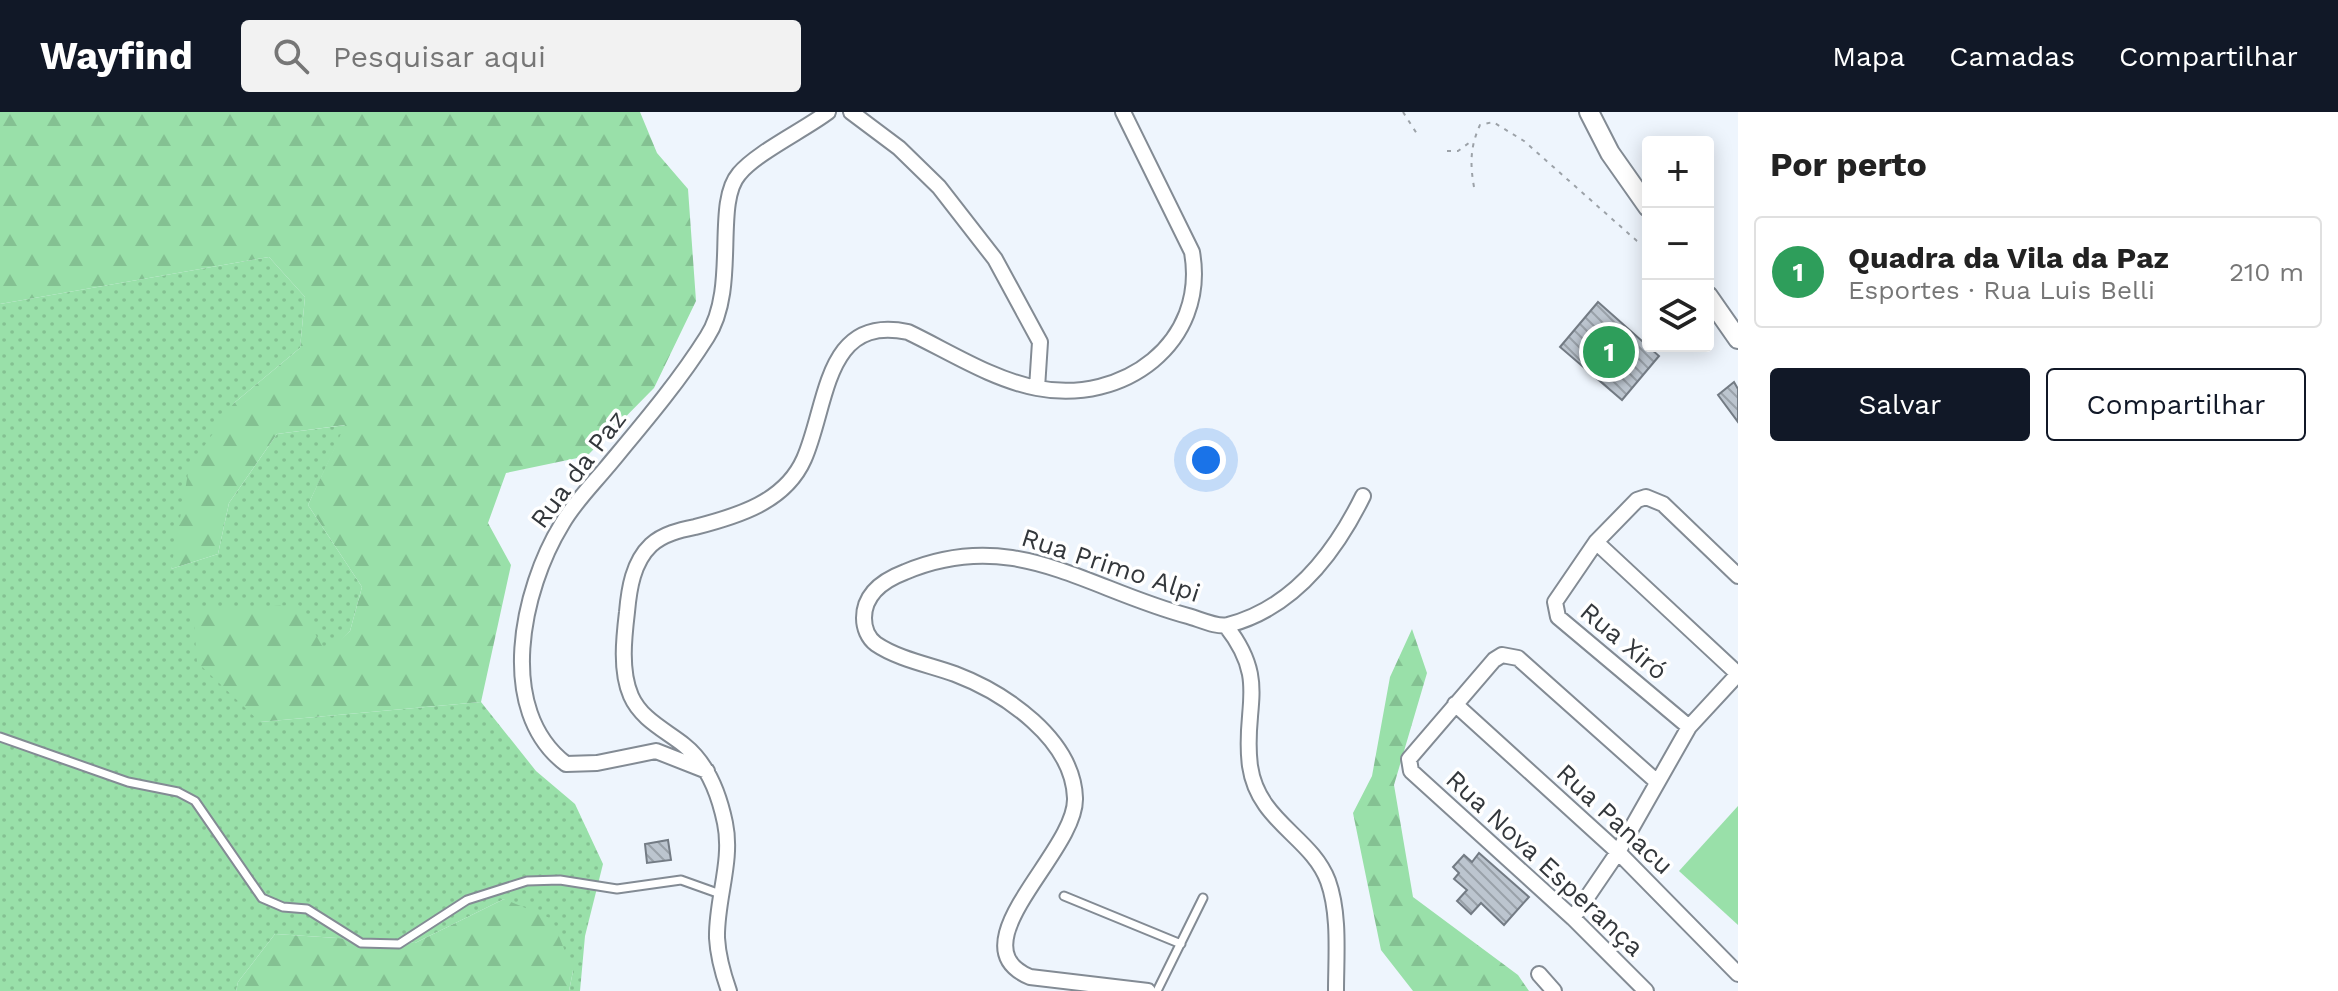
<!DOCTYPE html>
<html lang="pt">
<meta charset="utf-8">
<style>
body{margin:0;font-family:"Work Sans",sans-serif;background:#f2f2f2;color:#222}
.controls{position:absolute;right:24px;top:24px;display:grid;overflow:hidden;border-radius:8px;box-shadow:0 4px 20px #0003}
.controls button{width:72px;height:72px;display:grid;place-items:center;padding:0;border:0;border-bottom:2px solid #e0e0e0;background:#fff;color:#222;font:40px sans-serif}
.you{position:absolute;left:1206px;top:348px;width:28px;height:28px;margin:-20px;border:6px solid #fff;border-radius:50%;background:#1a73e8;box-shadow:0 0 0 12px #1a73e833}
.badge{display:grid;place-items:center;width:52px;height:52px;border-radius:50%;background:#111827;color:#fff;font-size:26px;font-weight:700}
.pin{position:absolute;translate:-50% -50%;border:4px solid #fff;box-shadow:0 2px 8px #0006}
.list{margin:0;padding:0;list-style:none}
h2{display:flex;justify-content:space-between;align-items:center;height:104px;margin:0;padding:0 32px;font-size:34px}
h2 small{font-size:26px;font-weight:400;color:#767676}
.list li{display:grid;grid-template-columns:52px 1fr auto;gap:24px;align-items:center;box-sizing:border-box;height:112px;margin:0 16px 16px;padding:0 16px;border:2px solid #e0e0e0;border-radius:8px}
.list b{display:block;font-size:30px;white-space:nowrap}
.list p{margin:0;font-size:26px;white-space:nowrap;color:#767676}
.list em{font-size:26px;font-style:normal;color:#767676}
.actions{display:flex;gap:16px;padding:24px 32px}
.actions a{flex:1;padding:18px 0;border:2px solid #111827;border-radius:8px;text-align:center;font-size:28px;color:#111827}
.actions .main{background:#111827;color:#fff}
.icon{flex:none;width:44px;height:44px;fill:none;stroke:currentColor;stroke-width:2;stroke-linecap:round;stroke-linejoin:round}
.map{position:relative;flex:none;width:1738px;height:879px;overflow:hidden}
header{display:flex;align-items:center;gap:48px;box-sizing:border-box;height:112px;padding:0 40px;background:#111827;color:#fff}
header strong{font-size:38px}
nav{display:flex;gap:44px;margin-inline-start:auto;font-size:28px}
.search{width:560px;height:72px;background:#f2f2f2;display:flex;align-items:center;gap:20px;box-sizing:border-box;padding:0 28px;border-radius:8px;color:#767676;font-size:30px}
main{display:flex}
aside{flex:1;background:#fff}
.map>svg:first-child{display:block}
</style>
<header>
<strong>Wayfind</strong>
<div class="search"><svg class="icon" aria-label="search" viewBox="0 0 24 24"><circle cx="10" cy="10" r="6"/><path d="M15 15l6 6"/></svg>Pesquisar aqui</div>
<nav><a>Mapa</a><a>Camadas</a><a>Compartilhar</a></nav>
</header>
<main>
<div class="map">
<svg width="1738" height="879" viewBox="0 0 1738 879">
<defs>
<pattern id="grass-dots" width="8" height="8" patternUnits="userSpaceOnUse" patternTransform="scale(2)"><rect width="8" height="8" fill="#99e0a9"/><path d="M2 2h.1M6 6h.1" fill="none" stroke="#84c192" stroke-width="1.8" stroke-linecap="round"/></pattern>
<pattern id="forest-firs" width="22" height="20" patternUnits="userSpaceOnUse" patternTransform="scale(2)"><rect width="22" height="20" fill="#99e0a9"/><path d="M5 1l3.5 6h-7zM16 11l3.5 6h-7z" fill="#84c192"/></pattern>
<pattern id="building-back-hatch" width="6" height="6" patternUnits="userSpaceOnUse" patternTransform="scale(2)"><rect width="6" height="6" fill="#bcc5cf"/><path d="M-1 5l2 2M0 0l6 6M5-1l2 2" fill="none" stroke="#99a1a9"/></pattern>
</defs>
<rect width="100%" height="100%" fill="#eef5fd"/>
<path fill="url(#grass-dots)" d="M269 145 305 185 300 236 234 291 171 457 218 442 229 391 277 322 346 313 308 393 362 475 350 519 260 610 481 590 536 659 575 692 603 752 585 824 580 879H569L573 859 504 787 415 831 275 822 238 870 236 879H0V192Z"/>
<path fill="url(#forest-firs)" d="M0 0H640L657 41 688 77 696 189 654 276 587 344 506 361 488 411 511 453 481 590 260 610 197 550 193 497 299 493 326 541 350 519 362 475 308 393 345 313 277 322 229 391 218 442 171 457 189 356 234 291 300 236 305 185 269 145 0 192Z
M1412 517 1427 561 1394 673 1413 785 1518 863 1529 879H1413L1381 838 1353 701 1372 664 1390 565Z
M504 787 552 807 573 859 569 879H236L238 870 275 822 415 831Z"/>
<path fill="#99e0a9" d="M1738 694V813L1679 759Z"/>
<path fill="url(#building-back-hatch)" stroke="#737b84" stroke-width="2" d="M1598 190 1659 244 1622 288 1560 235Z
M1734 270 1738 277V310L1718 283Z
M668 728 671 748 647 751 645 732Z
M1479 741 1529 785 1504 813 1481 791 1471 802 1457 789 1467 778 1454 767 1459 761 1453 755 1464 743 1472 750Z"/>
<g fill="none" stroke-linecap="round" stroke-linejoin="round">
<defs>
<path id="service" d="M0 625 128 670 178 680 195 689 262 786 283 795 307 797 361 831 399 832 467 788 527 769 560 768 617 777 681 768 723 783
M1064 784 1181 832
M1157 879 1203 786"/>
<path id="minor" d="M851 0 899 36 939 75 995 147 1040 230 1037 276
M1226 514C1270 570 1242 596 1250 654 1258 710 1311 724 1328 769 1340 802 1336 845 1336 879
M1455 592 1618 740 1738 862
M1689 615 1558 505 1555 490 1596 430 1637 388 1646 385 1663 392 1738 464
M707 659 656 639 597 651 566 652C495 598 522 477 562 412 574 391 592 373 607 355 642 313 678 271 707 225 739 176 713 92 739 62 756 41 804 18 828 0
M1573 806 1618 740 1689 615 1738 562 1596 430
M1539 862 1554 879
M729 879C723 862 718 844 717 826 716 788 733 749 725 711 719 682 708 652 684 633 665 618 641 607 631 584 620 559 624 525 627 500 629 477 633 450 651 433 663 422 680 418 695 415 738 404 785 390 804 347 828 293 824 202 908 220 948 239 993 268 1037 276 1123 293 1208 231 1192 140L1123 0
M1148 879 1030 865C954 833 1077 740 1075 686 1073 627 1005 581 955 562 930 553 898 547 876 532 868 526 864 516 864 506 864 481 884 468 905 460 1014 414 1086 477 1188 504 1199 507 1218 516 1228 513 1294 496 1335 441 1363 384
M1646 879 1573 806 1411 659 1409 647 1494 548 1502 543 1518 546 1656 669"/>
<path id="tertiary" d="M1589 0 1610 41 1648 95
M1708 184 1738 227"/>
</defs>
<use href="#service" stroke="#838b94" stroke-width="11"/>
<use href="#minor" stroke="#838b94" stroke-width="18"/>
<use href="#tertiary" stroke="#838b94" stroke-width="22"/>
<path stroke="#9ca2a8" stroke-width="2" stroke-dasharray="4 6" stroke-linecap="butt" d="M1403 0 1419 25
M1447 39H1458L1473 28
M1474 75C1470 52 1470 35 1480 13L1493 10 1524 29 1637 129 1648 134"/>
<use href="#service" stroke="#fff" stroke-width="7"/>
<use href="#minor" stroke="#fff" stroke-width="14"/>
<use href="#tertiary" stroke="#fff" stroke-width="18"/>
</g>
<g text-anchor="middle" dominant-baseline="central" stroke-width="7" stroke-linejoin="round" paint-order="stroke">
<g font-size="26" fill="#33373b" stroke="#fff">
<text transform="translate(578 357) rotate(-53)">Rua da Paz</text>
<text transform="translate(1111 453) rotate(18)">Rua Primo Alpi</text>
<text transform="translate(1624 529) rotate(40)">Rua Xiró</text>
<text transform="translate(1615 707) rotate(43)">Rua Panacu</text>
<text transform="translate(1545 751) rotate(43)">Rua Nova Esperança</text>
</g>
</g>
</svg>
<div class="controls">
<button>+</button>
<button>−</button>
<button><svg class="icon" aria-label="layers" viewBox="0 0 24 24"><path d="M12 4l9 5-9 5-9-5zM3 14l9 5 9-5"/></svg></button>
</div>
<div class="you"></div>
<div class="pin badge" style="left:1609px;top:240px;background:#2e9e5b">1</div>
</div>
<aside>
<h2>Por perto<small></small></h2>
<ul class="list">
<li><span class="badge" style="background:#2e9e5b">1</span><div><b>Quadra da Vila da Paz</b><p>Esportes · Rua Luis Belli</p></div><em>210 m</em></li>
</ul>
<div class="actions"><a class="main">Salvar</a><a>Compartilhar</a></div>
</aside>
</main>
